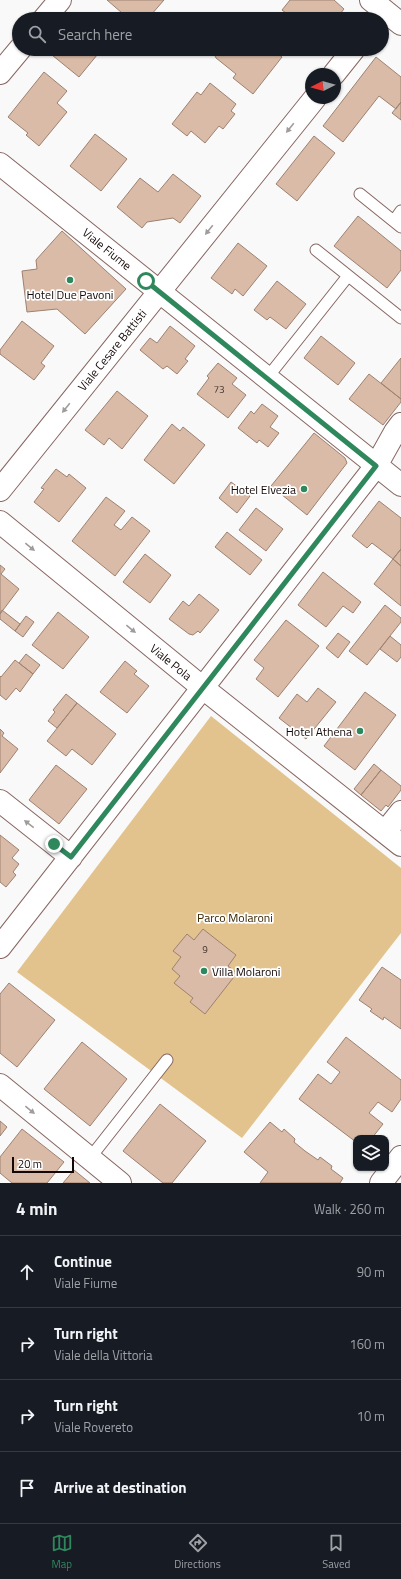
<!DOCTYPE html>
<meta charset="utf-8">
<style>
body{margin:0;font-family:"Titillium Web",sans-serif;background:#242831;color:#f1f3f6}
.controls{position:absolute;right:12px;bottom:12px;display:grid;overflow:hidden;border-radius:8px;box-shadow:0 1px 3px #0004}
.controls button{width:36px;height:36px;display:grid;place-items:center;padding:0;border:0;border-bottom:1px solid #363941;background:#171b24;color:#f1f3f6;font:20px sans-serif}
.compass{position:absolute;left:305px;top:68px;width:36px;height:36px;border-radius:50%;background:#171b24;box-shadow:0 1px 3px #0004;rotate:264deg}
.scale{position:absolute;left:12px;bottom:10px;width:62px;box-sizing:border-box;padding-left:4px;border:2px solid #130807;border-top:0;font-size:11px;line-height:14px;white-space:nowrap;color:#130807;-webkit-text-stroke:3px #fff;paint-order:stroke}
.stop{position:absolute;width:12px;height:12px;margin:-9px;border:3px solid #2f875c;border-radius:50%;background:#fff}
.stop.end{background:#2f875c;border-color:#fff;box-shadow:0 1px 4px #0008}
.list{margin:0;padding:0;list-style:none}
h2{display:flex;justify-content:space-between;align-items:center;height:52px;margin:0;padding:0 16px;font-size:17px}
h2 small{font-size:13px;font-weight:400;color:#9ea1a6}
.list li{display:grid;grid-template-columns:26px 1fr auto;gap:12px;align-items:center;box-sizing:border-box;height:72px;padding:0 16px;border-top:1px solid #363941}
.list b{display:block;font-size:15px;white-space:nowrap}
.list p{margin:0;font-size:13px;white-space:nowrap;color:#9ea1a6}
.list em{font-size:13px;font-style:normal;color:#9ea1a6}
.icon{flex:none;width:22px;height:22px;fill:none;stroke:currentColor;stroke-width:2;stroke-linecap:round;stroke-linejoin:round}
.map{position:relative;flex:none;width:401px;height:1183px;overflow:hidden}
.search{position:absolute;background:#171b24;box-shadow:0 1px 3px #0004;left:12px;right:12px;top:12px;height:44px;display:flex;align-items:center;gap:10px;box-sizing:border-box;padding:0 14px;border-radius:22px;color:#9ea1a6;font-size:15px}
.sheet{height:340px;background:#171b24}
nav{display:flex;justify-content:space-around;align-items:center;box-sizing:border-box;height:56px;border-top:1px solid #363941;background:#171b24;font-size:11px;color:#9ea1a6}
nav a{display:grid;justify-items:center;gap:2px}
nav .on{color:#2f875c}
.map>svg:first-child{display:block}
</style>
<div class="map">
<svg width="401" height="1183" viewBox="0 0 401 1183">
<rect width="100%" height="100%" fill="#f9f9f9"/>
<path fill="#e2c28d" d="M211 716 401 868V933L242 1138 17 972Z"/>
<path fill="#d9bba8" stroke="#9e8170" d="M107 0H164L151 15 156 19H126L121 15 122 13Z
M290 0H334L344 9 336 19H294L282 10Z
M86 14 93 19H81Z
M57 49H102L79 77 52 55Z
M212 49H272L282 57 253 94 233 78 236 74 216 58Z
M376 57 401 77V102L396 109 379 96 343 142 323 126Z
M44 72 67 91 57 103 67 112 39 146 26 135 28 133 8 117Z
M210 83 236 104 231 111 235 114 223 129 219 126 205 143 191 131 187 136 172 124 197 92 201 95Z
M401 102V120L392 113Z
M95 134 127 159 101 191 70 166Z
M314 136 335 153 297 201 276 184Z
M173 174 201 196 180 223 173 218 147 222 142 228 117 207 140 178 158 192Z
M358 216 401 251V270L387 288 334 246Z
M62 231 126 289 85 334 57 309 27 312 22 271 37 269 36 260Z
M238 243 267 266 243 296 235 289 232 294 211 278Z
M277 281 306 304 286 329 270 317 267 320 254 310Z
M22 321 54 346 41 363 45 366 34 380 0 354V350Z
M170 326 195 346 185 359 188 361 177 374 167 366 163 369 140 350 150 338 157 343Z
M321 336 355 363 338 385 304 358Z
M401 358V399L381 383Z
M218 363 237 378 232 384 246 395 228 418 197 394 209 378 207 376Z
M369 374 401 399V402L383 425 349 399Z
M117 391 148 416 122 449 109 438 104 445 85 430Z
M262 404 278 416 270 427 279 433 268 447 259 440 257 443 238 428 251 411 254 414Z
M172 424 180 431 183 427 205 445 174 484 144 460Z
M314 433 345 458 347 463 307 515 271 486Z
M56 469 67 477 69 474 86 488 59 522 34 502 44 489 41 488Z
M231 482 250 496 237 513 219 498Z
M106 497 125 511 114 525 121 530 132 517 150 531 115 576 72 541Z
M379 501 401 518V549L393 559 372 543 367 548 352 536Z
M256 508 283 529 266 551 239 530Z
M227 532 262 560 250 575 215 547Z
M401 549V566L393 559Z
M145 554 171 575 150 603 123 582Z
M393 559 401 566V606L374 584Z
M0 565 5 569 1 574 19 589 0 614Z
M323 572 361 602 353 613 343 606 326 627 298 605Z
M199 594 219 610 200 633 198 631 193 635 189 634 169 619 183 601 189 606Z
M385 605 401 618V622L367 665 349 651Z
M2 610 20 624 15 631 0 619V614Z
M58 612 89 637 63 669 32 645Z
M26 616 34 622 23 637 15 631Z
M286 620 319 646 278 697 256 679 264 668 254 660Z
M338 633 350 642 338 658 326 648Z
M390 636 401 645V657L397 662 380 649Z
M26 654 40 665 33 674 19 663Z
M15 660 33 674 20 692 16 688 6 700 0 695V676L1 677Z
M125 661 137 671 134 674 149 686 127 713 100 692Z
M318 688 336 702 306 739 279 718 297 694 307 702Z
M365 692 396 715 355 770 324 746Z
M66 694 77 703 57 728 48 721 55 712 53 710Z
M77 703 116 734 92 765 72 749 66 756 47 741Z
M0 729 4 733 2 736 18 749 0 773Z
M374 764 381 770 361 795 354 789Z
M56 765 87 789 59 824 29 800Z
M381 770 401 786V790L388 807 386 805 381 811 361 795Z
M0 835 19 850 12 858 19 864 13 872 16 875 6 887 0 882Z
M203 929 236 955 228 966 237 973 205 1014 190 1002 193 998 174 983 180 976 172 969 181 957 173 951 187 934 194 940Z
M382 967 401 980V1029L384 1017 383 1020 370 1011 372 1009 359 1000Z
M9 983 55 1020 17 1067 0 1053V994Z
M346 1037 401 1080V1099L392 1112 378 1102 369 1113 383 1124 372 1138H356V1142L299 1099 318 1074 331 1084 340 1072 327 1062Z
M82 1042 127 1079 90 1126 44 1089Z
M160 1104 206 1141 172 1183H163L123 1151Z
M0 1121 7 1127 0 1136Z
M270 1122 282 1132 284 1129 295 1139 294 1142 305 1151 318 1160 320 1157 332 1166 331 1169 343 1178 340 1183H260L268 1172 244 1152Z
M22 1129 64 1162 47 1183H12L0 1173V1157Z
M74 1170 90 1183H63Z"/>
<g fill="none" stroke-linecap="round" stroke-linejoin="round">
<defs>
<path id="lane" d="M360 194 401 227
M394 221 401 211
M316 250 401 318
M267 378 348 276
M90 1158 167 1060"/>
<path id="street" d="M371 0 401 24
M44 19 60 0
M0 73 20 49
M334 74 354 49
M0 164 401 485
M0 490 315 98
M0 522 203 688 401 845
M0 801 71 857
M385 832 401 812
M0 947 376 466 395 432 401 424
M0 1085 120 1183
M381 1183 401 1157"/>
</defs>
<use href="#lane" stroke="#876662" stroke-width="13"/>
<use href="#street" stroke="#876662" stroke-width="24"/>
<use href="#lane" stroke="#fff" stroke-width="11"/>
<use href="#street" stroke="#fff" stroke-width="22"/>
</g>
<defs><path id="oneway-solid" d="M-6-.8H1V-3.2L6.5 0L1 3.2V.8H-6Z"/></defs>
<g fill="#a19c9c">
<use href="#oneway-solid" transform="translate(290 128) rotate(129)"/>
<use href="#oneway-solid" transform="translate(209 230) rotate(129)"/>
<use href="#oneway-solid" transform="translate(66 408) rotate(129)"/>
<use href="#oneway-solid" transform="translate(30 547) rotate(39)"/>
<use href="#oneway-solid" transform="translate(131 629) rotate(39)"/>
<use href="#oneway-solid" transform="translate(29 824) rotate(-142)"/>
<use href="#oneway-solid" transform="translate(30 1110) rotate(39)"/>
</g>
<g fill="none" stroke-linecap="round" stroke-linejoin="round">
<path stroke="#2f875c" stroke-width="5" d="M54 844 71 857 376 466 146 281"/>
</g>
<g fill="#2f875c" stroke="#fff" stroke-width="1.5">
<circle cx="70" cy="280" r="4"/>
<circle cx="304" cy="489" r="4"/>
<circle cx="360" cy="731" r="4"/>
<circle cx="204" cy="971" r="4"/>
</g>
<g text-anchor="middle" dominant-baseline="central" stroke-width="3.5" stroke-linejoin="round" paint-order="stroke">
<g font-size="10" fill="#44352f">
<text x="219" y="389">73</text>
<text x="205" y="949">9</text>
</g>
<g font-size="12" fill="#130807" stroke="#fff">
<text transform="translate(107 249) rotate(39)">Viale Fiume</text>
<text transform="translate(112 350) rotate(-51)">Viale Cesare Battisti</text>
<text transform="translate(171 662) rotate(39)">Viale Pola</text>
</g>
<g font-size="12" fill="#130807" stroke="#fff" text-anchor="end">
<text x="70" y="294" text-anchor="middle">Hotel Due Pavoni</text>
<text x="296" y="489">Hotel Elvezia</text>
<text x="352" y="731">Hotel Athena</text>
<text x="212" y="971" text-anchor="start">Villa Molaroni</text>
</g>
<g font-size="12" fill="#382500" stroke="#fff">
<text x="235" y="917">Parco Molaroni</text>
</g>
</g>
</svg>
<div class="controls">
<button><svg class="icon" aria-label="layers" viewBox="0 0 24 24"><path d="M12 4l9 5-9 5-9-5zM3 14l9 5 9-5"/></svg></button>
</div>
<svg class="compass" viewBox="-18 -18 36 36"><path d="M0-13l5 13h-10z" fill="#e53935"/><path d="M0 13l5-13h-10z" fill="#9ea1a6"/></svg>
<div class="scale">20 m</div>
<div class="stop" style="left:146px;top:281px"></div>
<div class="stop end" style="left:54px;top:844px"></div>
<div class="search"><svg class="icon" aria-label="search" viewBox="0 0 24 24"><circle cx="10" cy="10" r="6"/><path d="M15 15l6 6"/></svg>Search here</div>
</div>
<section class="sheet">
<h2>4 min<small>Walk · 260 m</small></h2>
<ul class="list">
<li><svg class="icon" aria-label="ahead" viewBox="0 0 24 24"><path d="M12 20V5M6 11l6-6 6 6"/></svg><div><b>Continue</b><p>Viale Fiume</p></div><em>90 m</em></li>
<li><svg class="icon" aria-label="right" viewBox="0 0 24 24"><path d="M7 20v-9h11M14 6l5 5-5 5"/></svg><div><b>Turn right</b><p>Viale della Vittoria</p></div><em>160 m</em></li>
<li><svg class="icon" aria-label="right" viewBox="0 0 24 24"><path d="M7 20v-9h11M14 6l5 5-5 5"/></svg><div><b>Turn right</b><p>Viale Rovereto</p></div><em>10 m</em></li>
<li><svg class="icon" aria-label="arrive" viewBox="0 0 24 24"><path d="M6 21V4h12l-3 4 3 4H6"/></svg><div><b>Arrive at destination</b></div></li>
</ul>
</section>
<nav>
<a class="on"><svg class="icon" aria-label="map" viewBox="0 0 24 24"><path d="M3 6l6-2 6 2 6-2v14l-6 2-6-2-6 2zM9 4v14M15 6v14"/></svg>Map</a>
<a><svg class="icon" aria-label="directions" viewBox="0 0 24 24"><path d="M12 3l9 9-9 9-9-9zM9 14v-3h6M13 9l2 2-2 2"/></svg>Directions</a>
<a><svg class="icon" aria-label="saved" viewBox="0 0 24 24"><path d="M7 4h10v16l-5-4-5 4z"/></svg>Saved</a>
</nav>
